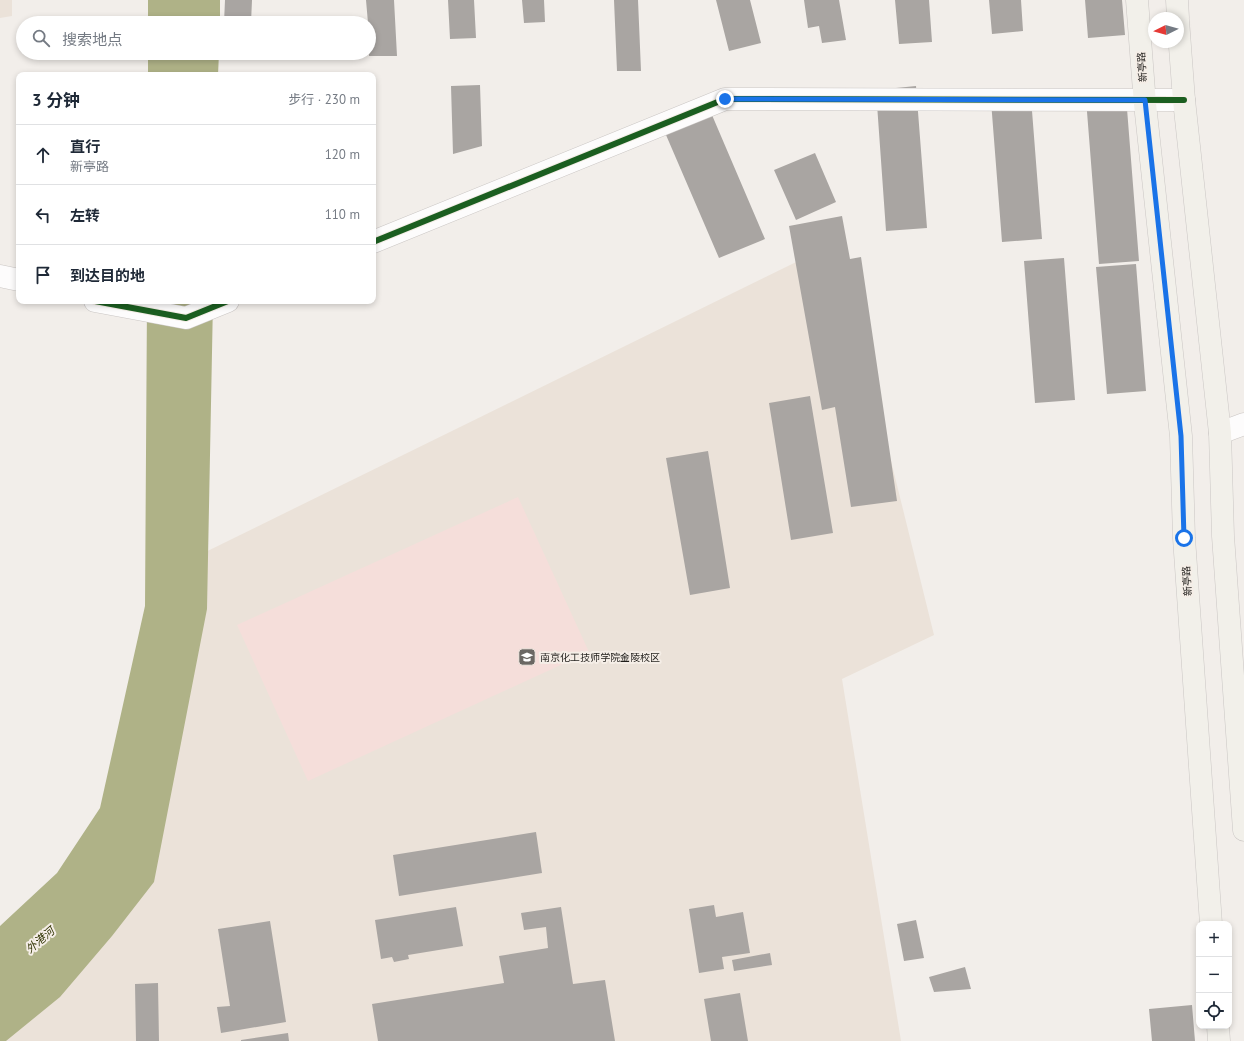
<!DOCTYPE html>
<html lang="zh">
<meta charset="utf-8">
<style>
body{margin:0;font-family:"PT Sans","Noto Sans SC",sans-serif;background:#f2f2f3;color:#1f2937}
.controls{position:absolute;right:12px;bottom:12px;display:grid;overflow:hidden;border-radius:8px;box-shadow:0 2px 6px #0003}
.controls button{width:36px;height:36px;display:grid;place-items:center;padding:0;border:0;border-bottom:1px solid #e0e1e3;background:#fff;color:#1f2937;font:20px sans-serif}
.compass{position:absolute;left:1148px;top:12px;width:36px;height:36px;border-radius:50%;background:#fff;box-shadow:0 2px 6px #0003;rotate:265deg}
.stop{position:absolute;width:12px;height:12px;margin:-9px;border:3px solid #1a73e8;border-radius:50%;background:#fff}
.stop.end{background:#1a73e8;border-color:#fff;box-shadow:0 1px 4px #0008}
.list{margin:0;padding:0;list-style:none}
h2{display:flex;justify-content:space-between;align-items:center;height:52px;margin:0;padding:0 16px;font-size:17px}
h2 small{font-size:13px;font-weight:400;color:#747a83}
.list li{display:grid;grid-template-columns:26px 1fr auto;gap:12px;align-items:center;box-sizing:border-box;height:60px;padding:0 16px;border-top:1px solid #e0e1e3}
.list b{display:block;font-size:15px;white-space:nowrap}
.list p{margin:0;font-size:13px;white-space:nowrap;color:#747a83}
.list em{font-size:13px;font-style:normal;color:#747a83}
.icon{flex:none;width:22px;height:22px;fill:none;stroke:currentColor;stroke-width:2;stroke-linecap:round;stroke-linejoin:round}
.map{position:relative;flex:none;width:1244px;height:1041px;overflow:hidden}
.search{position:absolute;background:#fff;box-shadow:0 2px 6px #0003;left:16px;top:16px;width:360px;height:44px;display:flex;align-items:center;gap:10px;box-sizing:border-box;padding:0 14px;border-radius:22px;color:#747a83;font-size:15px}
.panel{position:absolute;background:#fff;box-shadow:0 2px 6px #0003;left:16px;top:72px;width:360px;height:232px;border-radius:8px}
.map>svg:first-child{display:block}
</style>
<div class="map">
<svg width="1244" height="1041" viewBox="0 0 1244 1041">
<rect width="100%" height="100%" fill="#f2eeea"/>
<path fill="#ebe2d9" d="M0 0H12V16L0 18Z
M837 242 934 635 842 679 901 1041H0V1010L98 909 181 564Z"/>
<path fill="#f5deda" d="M518 497 589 652 308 781 237 625Z"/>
<path fill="#afb287" d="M148 0H220V23H148Z
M148 53H219L218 75H148Z
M147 301H213L207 609 154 882 112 936 60 997 6 1041H0V926L57 873 100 808 145 606Z"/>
<path fill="#a9a5a2" d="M225 0H252L251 23H224Z
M366 0H394L397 56H369V23H368Z
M448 0H474L476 38 450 39Z
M522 0H544L545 22 524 23Z
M614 0H638L641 71H617Z
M716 0H750L761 43 729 51Z
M804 0H839L846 40 822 43 819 26 808 28Z
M895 0H929L932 42 899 44Z
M989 0H1021L1023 31 992 34Z
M1085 0H1122L1125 35 1088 38Z
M480 85 482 146 453 154 451 86Z
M916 86 927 228 886 231 876 90Z
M1126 96 1139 261 1099 264 1086 99Z
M1031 98 1042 239 1002 242 991 101Z
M706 101 765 239 719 258 660 121Z
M373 153H374L376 203H373Z
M815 153 836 202 796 220 774 170Z
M842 216 850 259 861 257 897 501 851 507 835 407 822 410 789 226Z
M1064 258 1075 400 1035 403 1024 261Z
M1136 264 1146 391 1107 394 1096 267Z
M810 396 833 533 791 540 769 403Z
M708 451 730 588 690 595 666 458Z
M536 832 542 873 399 896 393 855Z
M714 905 716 917 743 912 750 953 722 957 724 969 699 973 689 909Z
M456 907 463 946 408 955 409 959 394 962 392 957 381 959 375 920Z
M561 907 573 984 605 980 615 1041H378L372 1004 504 983 499 956 548 948 546 927 524 930 521 913Z
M916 920 924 958 904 961 897 924Z
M270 921 286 1022 221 1033 217 1007 230 1006 218 929Z
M770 953 772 965 734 971 732 960Z
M965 967 971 989 934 992 929 977Z
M158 983 159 1041H136L135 984Z
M740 993 748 1041H711L704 999Z
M1192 1005 1195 1041H1152L1149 1009Z
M288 1033 289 1041H241V1040Z"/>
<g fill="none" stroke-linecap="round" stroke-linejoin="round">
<defs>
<path id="street" d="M373 242 725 99 1184 100
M0 276 19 280
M95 301 186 318 228 301
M1220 433 1244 424"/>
<path id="secondary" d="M1137 0 1145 104 1181 436 1184 538 1211 924
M1177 0 1178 18
M1178 20 1184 100 1220 433 1223 536 1244 830
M1218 1026 1219 1041"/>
</defs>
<use href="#street" stroke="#cac6c4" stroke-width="23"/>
<use href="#secondary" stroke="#cac6c4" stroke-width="23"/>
<use href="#street" stroke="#fdfcfc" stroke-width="22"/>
<use href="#secondary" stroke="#f2f0ea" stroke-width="22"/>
<defs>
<path id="cycleway" d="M373 242 725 99 1184 100
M95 301 186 318 228 301"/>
</defs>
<use href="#cycleway" stroke="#f5eee7" stroke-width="8"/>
<use href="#cycleway" stroke="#1b5e20" stroke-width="6"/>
</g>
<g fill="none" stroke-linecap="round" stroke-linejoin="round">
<path stroke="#1a73e8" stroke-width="5" d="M725 99 1145 100 1181 436 1184 538"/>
</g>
<defs>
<symbol id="university-square" viewBox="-11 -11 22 22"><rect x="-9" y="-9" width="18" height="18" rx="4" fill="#6a6763" stroke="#f5eee7"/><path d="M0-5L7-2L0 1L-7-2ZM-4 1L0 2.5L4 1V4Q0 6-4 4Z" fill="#fff"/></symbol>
</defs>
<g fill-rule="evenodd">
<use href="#university-square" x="517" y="647" width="20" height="20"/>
</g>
<g text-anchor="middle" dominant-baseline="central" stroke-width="4" stroke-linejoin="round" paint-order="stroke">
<g font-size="10" fill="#201e1b" stroke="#f5eee7">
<text transform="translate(1142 67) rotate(-94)">新亭路</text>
<text transform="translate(1187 581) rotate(-94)">新亭路</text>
</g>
<g font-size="10" fill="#201e1b" stroke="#f5eee7" text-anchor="start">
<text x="540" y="657">南京化工技师学院金陵校区</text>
</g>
<g font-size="11" font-style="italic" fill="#303302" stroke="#f5eee7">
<text transform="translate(40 940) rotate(-40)">外港河</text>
</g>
</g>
</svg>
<div class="controls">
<button>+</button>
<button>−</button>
<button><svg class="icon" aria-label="locate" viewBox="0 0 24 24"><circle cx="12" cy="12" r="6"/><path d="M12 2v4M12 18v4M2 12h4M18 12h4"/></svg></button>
</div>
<svg class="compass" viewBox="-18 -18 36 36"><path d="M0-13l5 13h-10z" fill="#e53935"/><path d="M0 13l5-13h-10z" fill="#747a83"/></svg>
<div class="stop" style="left:1184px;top:538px"></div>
<div class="stop end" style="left:725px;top:99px"></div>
<div class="search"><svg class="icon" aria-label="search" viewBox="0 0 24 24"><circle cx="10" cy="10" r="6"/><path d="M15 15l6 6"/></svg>搜索地点</div>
<section class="panel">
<h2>3 分钟<small>步行 · 230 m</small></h2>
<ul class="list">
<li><svg class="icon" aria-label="ahead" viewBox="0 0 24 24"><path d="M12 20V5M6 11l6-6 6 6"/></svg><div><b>直行</b><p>新亭路</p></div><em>120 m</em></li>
<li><svg class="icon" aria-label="left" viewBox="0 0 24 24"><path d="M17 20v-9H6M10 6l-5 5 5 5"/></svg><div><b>左转</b></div><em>110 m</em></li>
<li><svg class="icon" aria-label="arrive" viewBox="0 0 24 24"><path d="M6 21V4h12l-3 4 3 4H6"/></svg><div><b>到达目的地</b></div></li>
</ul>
</section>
</div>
